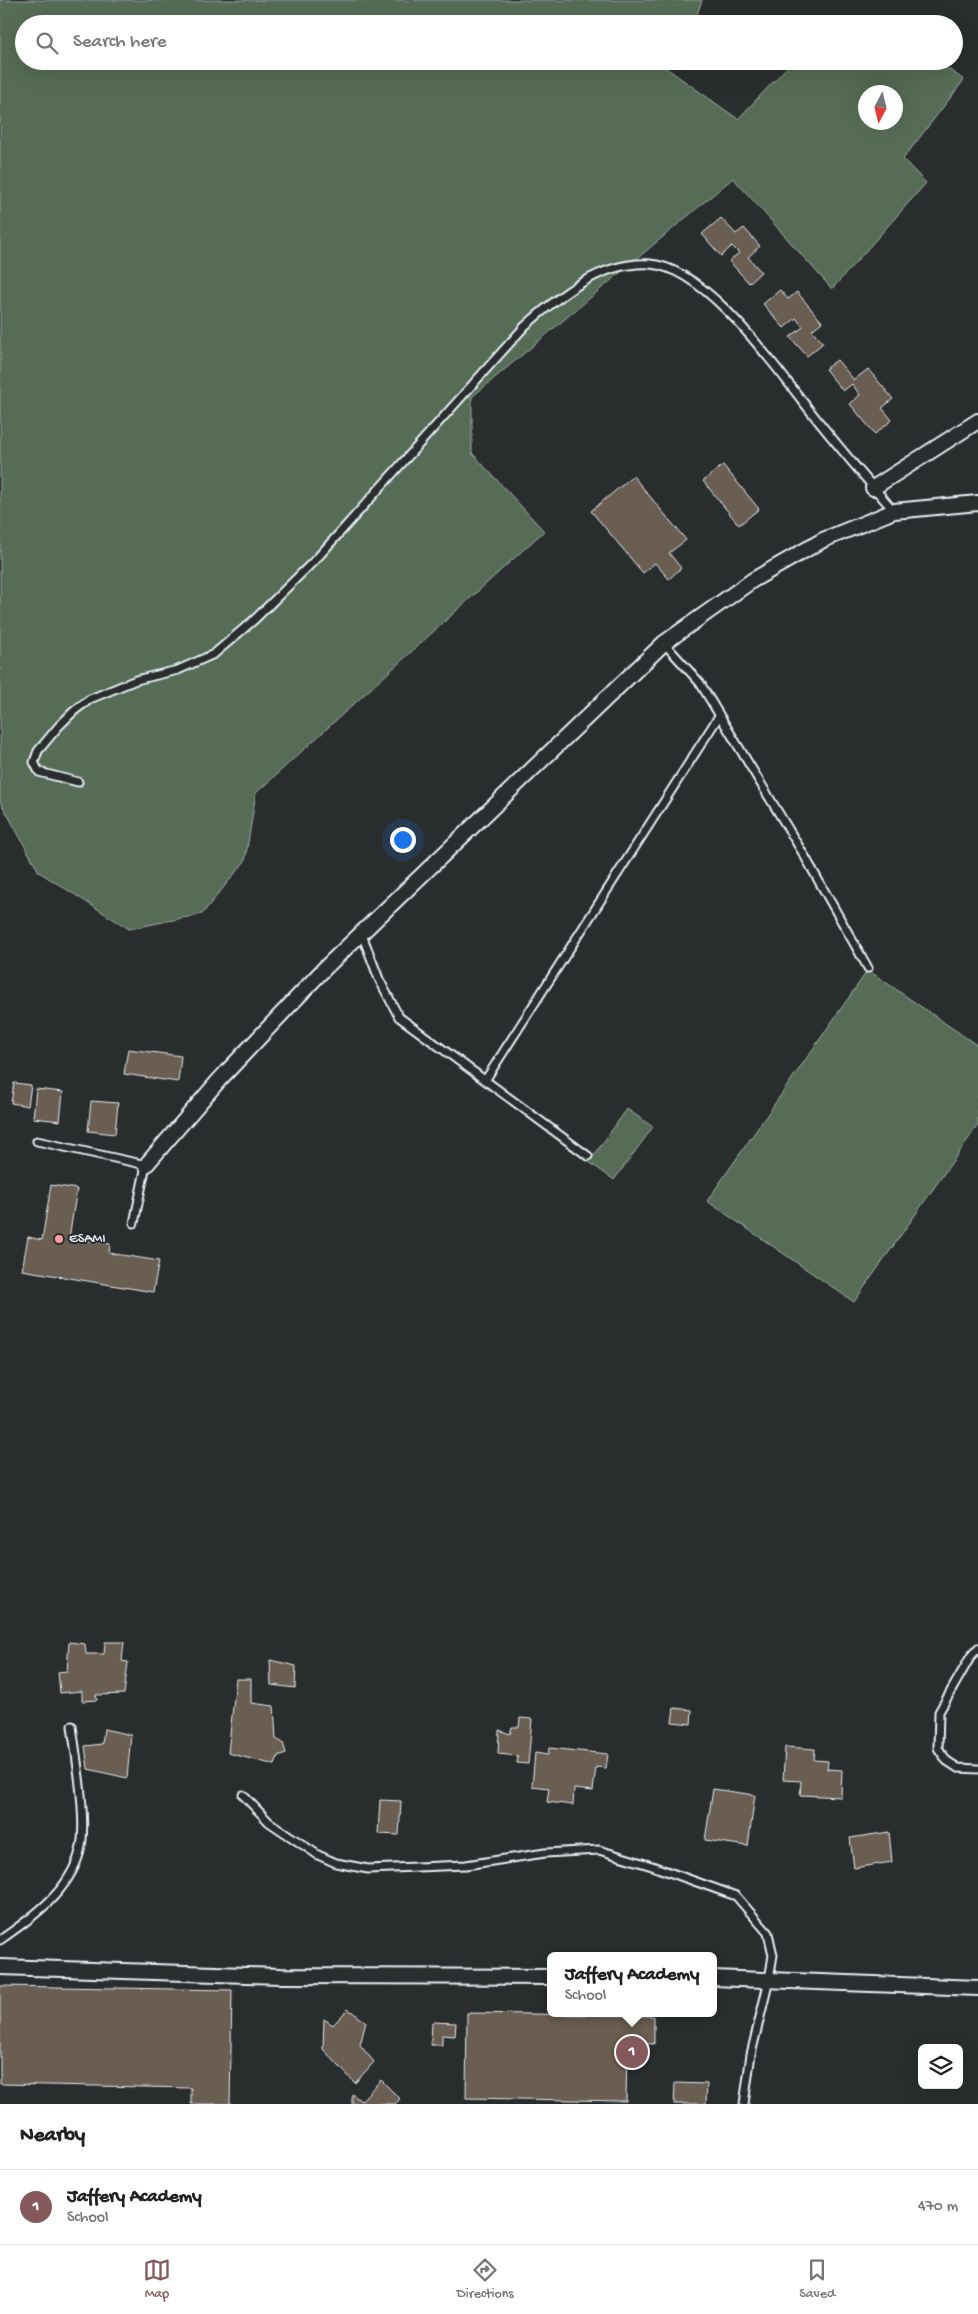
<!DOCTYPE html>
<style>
body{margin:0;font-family:"Gochi Hand",sans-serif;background:#f6f6f6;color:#222}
.controls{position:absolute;right:15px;bottom:15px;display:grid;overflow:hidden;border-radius:8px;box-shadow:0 5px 20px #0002}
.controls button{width:45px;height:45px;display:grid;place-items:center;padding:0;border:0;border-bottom:1px solid #e0e0e0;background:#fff;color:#222;font:25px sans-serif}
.compass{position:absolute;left:858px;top:85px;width:45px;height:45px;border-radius:50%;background:#fff;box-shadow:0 5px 20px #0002;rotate:187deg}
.you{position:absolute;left:402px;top:839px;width:18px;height:18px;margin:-12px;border:4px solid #fff;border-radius:50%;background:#1a73e8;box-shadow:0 0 0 8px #1a73e833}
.badge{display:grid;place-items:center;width:32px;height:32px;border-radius:50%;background:#85585c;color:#fff;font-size:16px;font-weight:700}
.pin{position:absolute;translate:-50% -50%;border:2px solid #fff;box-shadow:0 1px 5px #0006}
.popup{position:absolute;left:547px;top:1952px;width:170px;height:65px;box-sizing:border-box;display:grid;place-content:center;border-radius:8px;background:#fff;filter:drop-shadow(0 1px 4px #0005);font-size:16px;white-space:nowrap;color:#767676}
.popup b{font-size:19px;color:#222}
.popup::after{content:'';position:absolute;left:50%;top:100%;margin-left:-10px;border:10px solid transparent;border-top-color:#fff}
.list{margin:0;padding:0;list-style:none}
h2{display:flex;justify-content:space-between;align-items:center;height:65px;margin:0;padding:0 20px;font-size:21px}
h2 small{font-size:16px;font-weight:400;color:#767676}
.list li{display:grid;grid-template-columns:32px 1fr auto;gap:15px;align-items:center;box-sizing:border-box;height:75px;padding:0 20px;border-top:1px solid #e0e0e0}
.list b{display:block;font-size:19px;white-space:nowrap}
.list p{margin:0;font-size:16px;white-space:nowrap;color:#767676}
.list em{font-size:16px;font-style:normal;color:#767676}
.icon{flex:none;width:28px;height:28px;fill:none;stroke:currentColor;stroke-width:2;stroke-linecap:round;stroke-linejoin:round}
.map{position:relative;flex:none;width:978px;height:2104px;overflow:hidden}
.search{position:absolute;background:#fff;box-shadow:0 5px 20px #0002;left:15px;right:15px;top:15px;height:55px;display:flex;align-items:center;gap:12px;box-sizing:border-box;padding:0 18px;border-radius:28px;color:#767676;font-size:19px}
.sheet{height:140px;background:#fff}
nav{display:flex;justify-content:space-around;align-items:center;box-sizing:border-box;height:70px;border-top:1px solid #e0e0e0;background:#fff;font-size:14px;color:#767676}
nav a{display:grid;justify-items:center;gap:2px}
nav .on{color:#85585c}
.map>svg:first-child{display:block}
</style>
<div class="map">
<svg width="978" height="2104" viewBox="0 0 978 2104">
<rect width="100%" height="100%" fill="#2a2d2e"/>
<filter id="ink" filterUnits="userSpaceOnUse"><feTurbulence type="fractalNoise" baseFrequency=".02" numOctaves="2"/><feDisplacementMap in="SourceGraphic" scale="10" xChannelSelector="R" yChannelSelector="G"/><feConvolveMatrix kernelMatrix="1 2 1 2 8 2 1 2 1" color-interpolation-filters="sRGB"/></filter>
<g filter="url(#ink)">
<path fill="#566c57" stroke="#9faea8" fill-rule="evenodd" d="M0 0H702L694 24H24V61H660L659 63 738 119 793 61H937L964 80 903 159 926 183 832 289 733 178 472 397V453L544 531 256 793 245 861 202 914 129 929 39 872 0 801ZM866 92H896V122H866Z
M868 970 978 1046V1125L854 1302 707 1201Z
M627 1109 653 1127 614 1180 589 1162Z"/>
<path fill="#6a5d51" stroke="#e8f1f8" d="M721 218 736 234 744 228 760 246 748 257 761 272 749 283 729 261 739 253 732 246 721 256 702 234Z
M780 290 788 299 797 292 822 322 812 330 823 343 807 356 790 337 803 327 796 318 784 328 763 304Z
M837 360 854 380 868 369 893 399 882 408 892 420 875 434 850 404 860 395 852 384 843 391 825 369Z
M723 465 759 509 739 525 703 481Z
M633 476 686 540 669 553 681 568 669 579 655 563 643 573 591 511Z
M128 1049 181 1056 178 1082 124 1074Z
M14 1083 31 1085 28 1106 11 1103Z
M36 1089 63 1092 60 1121 33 1118Z
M91 1101 118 1103 115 1134 88 1131Z
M51 1185 77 1189 69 1238 110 1244 109 1253 159 1261 153 1292 22 1270 28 1237 42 1240Z
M69 1642 85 1644 86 1654H104L105 1642H124L122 1661 128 1662 124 1694 96 1695 97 1700 82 1701V1691L60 1693 58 1672 67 1671Z
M270 1660 296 1666 295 1688 271 1685Z
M236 1679H251V1703L274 1706 276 1739 283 1743 286 1753 278 1756 275 1765 228 1753Z
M674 1708 692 1710 691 1724 672 1722Z
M520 1718 532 1719 528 1764 517 1763 518 1756 498 1754 499 1730 510 1734 512 1727H519Z
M104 1729 131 1735 127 1778 88 1769 85 1746 102 1744Z
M785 1747 815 1749 814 1760 828 1761 827 1769 842 1770 841 1797 800 1795 801 1781 783 1780Z
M549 1748 608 1754 606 1768 596 1767 593 1791 574 1789 573 1805 547 1802 549 1788 532 1786 535 1753 548 1755Z
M713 1789 755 1795 748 1846 705 1840Z
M380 1800 401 1801 399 1835 378 1834Z
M889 1832 892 1862 854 1868 850 1838Z
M0 1986 232 1990 230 2104H191V2088L0 2084Z
M348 2009 366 2022 360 2045 374 2062 355 2083 323 2049 324 2019 333 2025Z
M467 2013 654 2016V2044L627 2043 626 2101 466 2098Z
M432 2022 456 2023 455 2036 442 2035V2045H431Z
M381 2080 400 2099 395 2104H352V2094L361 2101Z
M675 2083 707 2084 706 2104H674Z"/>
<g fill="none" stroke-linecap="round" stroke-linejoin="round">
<defs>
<path id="lane" d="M664 643 700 683 804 855 868 968
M78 782 39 772 34 762 38 751 58 727 74 711 90 699 136 680 178 670 214 654 255 619 318 557 525 326C559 296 601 261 650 264 708 268 777 370 811 412 838 446 866 479 894 511
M361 932 379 979 399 1017 588 1156
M486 1079 719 716
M37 1141 146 1165 134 1223
M978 1648 971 1656 939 1712 938 1748 947 1761 958 1768 978 1769
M243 1795 269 1822 318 1855 336 1863 368 1869 466 1865 545 1853 599 1850 652 1866 736 1896 768 1933 773 1955 769 1980 751 2054 744 2104
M0 1940C32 1918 70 1891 80 1851 88 1823 76 1757 72 1726"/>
<path id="street" d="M873 488 978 421
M146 1165 220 1079 325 968 664 643 753 580 823 540 894 511 978 503
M0 1967 281 1976 551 1977
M713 1978 978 1988"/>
</defs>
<use href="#lane" stroke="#e8f1f8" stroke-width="11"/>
<use href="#street" stroke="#e8f1f8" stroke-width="18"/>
<use href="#lane" stroke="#2a2d2e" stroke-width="7"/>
<use href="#street" stroke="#2a2d2e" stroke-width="14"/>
</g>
</g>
<circle fill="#ff9aa2" stroke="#2a2d2e" stroke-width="2" cx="59" cy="1239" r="5"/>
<g text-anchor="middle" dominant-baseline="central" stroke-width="4" stroke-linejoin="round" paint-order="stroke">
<g font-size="14" fill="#e8f1f8" stroke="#2a2d2e" text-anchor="start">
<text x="69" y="1239">ESAMI</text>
</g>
</g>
</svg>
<div class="controls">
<button><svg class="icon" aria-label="layers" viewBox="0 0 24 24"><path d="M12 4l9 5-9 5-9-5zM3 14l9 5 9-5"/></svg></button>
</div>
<svg class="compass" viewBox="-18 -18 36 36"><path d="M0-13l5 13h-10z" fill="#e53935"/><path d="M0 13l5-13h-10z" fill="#767676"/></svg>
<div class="you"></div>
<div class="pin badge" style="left:632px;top:2052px">1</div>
<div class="popup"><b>Jaffery Academy</b>School</div>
<div class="search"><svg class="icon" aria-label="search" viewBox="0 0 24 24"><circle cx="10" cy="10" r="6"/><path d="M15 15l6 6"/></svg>Search here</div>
</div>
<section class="sheet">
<h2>Nearby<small></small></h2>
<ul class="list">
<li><span class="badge">1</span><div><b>Jaffery Academy</b><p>School</p></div><em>470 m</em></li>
</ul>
</section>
<nav>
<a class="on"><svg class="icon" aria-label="map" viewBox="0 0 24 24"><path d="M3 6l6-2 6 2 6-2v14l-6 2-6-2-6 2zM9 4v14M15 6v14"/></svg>Map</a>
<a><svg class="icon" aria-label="directions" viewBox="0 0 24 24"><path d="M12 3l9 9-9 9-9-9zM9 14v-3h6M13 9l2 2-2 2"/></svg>Directions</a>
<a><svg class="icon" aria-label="saved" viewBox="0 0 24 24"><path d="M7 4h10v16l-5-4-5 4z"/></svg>Saved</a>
</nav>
